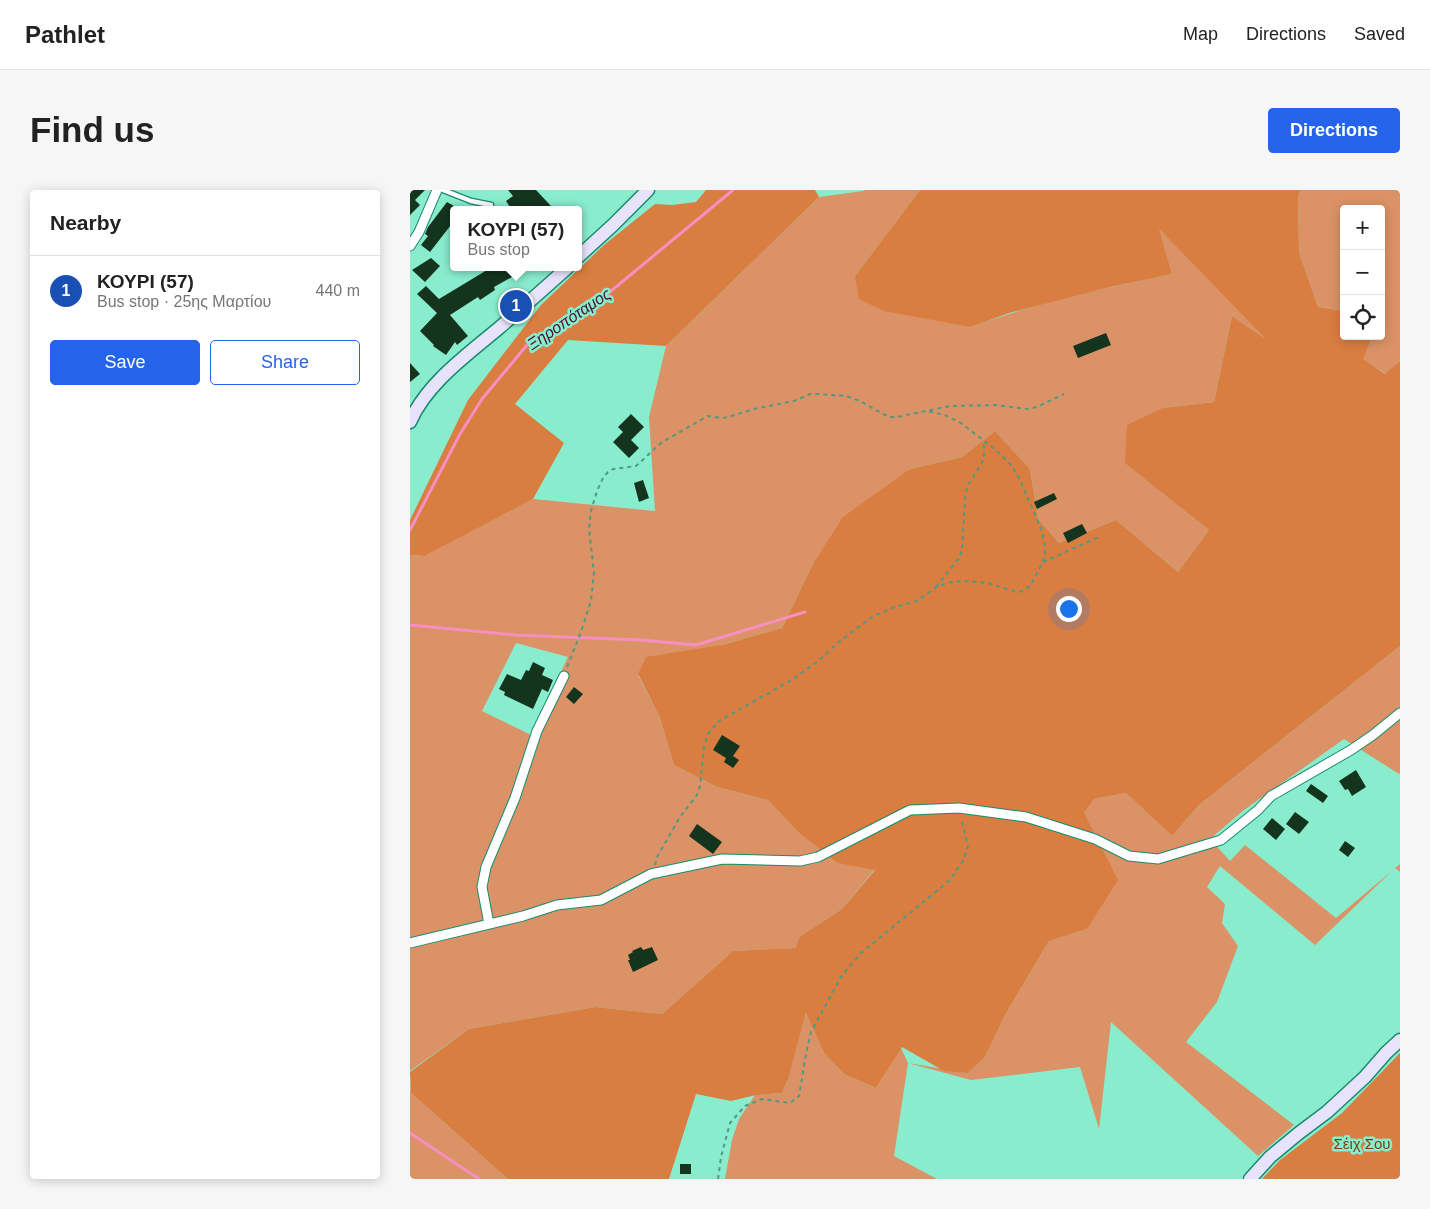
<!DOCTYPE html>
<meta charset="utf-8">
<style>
body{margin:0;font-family:Helvetica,sans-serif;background:#f6f6f6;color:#222}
.controls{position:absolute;right:15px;top:15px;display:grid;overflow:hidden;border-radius:5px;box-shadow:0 2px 12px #0003}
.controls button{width:45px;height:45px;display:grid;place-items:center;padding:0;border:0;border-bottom:1px solid #e0e0e0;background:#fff;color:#222;font:25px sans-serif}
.you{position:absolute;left:658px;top:418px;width:18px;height:18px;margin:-12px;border:4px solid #fff;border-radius:50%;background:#1a73e8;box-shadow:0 0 0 8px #1a73e833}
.badge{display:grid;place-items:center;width:32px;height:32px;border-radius:50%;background:#2563eb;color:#fff;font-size:16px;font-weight:700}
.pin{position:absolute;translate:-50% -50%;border:2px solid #fff;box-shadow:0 1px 5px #0006}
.popup{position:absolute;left:40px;top:16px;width:132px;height:65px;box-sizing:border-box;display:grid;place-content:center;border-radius:5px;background:#fff;filter:drop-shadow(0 1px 4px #0005);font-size:16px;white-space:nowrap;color:#767676}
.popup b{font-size:19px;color:#222}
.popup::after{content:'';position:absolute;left:50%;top:100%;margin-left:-10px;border:10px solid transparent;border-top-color:#fff}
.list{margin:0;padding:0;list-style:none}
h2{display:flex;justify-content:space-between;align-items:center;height:65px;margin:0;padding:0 20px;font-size:21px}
h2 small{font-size:16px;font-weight:400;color:#767676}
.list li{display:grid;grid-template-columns:32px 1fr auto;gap:15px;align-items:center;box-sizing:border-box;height:70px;padding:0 20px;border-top:1px solid #e0e0e0}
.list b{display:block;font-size:19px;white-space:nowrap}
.list p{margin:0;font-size:16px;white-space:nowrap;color:#767676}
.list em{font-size:16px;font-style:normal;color:#767676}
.actions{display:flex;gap:10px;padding:15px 20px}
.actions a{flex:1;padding:11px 0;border:1px solid #2563eb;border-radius:5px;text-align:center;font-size:18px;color:#2563eb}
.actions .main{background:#2563eb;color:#fff}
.icon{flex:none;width:28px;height:28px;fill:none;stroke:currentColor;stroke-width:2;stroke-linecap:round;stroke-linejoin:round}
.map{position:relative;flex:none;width:990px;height:989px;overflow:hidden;border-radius:5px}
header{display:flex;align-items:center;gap:30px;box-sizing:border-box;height:70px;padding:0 25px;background:#fff;border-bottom:1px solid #e0e0e0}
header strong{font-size:24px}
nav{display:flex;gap:28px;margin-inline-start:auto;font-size:18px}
.intro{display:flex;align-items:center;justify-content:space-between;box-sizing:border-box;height:120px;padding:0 30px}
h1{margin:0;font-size:35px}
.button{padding:12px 22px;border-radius:5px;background:#2563eb;color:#fff;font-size:18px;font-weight:700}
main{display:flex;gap:30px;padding:0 30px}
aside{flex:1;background:#fff;border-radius:5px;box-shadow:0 2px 12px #0003}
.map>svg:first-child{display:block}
</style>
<header>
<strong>Pathlet</strong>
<nav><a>Map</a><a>Directions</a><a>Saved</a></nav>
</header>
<div class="intro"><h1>Find us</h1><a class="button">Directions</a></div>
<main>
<aside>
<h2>Nearby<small></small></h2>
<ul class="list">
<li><span class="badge" style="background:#1a4fb4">1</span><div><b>ΚΟΥΡΙ (57)</b><p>Bus stop · 25ης Μαρτίου</p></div><em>440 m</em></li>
</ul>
<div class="actions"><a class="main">Save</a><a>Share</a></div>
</aside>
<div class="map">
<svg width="990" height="989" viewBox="0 0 990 989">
<rect width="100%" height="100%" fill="#89edcd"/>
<path fill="#db9266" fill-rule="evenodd" d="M455 0H510L445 86 561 137C626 113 694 98 762 84L748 38 859 151 822 126 804 212 753 218 716 273 799 340 768 382 706 330 649 353 628 329 620 279 585 241 552 267 500 279 403 374 372 438 312 455 228 485 250 528 264 575 307 597 358 610 390 644 427 673 465 679 432 719 389 747 387 758 323 761 252 824 185 817 59 839 0 881V365L11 366 123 309 245 321 239 227 256 156 409 7 453 1ZM106 453 158 467 121 545 72 521Z
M891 0H990V171L976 184 952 169 961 152 958 146H971V19H934V121L908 117 889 62 888 6Z
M990 456V583L989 584 934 549 834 620 800 649 820 671 835 655 926 728 990 674V682L985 678 905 755 810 676 797 697 815 714 812 733 828 756 807 812 776 852 884 935 848 966 701 832 689 939 670 877 561 890 498 873 484 966 527 989H315L322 950 329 929 345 905 372 903 379 887 396 821 414 863 434 884 466 898 491 858 498 873 558 883 575 867 595 825 639 751 677 739 674 623 684 609 716 603 762 646 789 615Z
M0 895 1 903 98 989H0Z"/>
<path fill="#da7d41" d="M296 0H405L409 7 256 156 158 150 105 214 154 253 123 309 14 366 0 365V330L58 210 131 115 194 55 245 14 262 15 286 12Z
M510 0H891L888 6 889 62 908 117 934 121V146H958L961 151 953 169 975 184 990 171V456L789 615 762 646 716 603 684 609 674 623 708 690 677 739 639 751 595 825 575 867 558 883 534 881 492 857 466 898 434 884 414 863 396 822 379 887 372 903 346 905 321 911 286 904 259 989H98L1 903 0 882 59 839 185 817 252 824 323 761 386 758 389 747 432 719 465 680 427 673 390 644 358 610 307 597 264 575 250 528 228 484 236 467 312 455 372 438 403 374 433 327 500 279 552 267 585 241 620 279 628 329 649 353 706 330 768 382 799 340 715 273 717 235 753 218 804 212 822 126 856 149 749 39 762 84 700 97 599 123 561 137 474 121 449 109 445 86Z
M990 863V989H852L870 970 932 923Z"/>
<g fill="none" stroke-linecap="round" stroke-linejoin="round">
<path stroke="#f78fc0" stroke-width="3" d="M0 340 50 244 72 209 117 155 155 129 195 106 323 0
M0 435 106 445 231 450 286 455 395 422
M0 943 69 989"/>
</g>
<path fill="#14341e" d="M0 0H15L5 10 10 15 0 25Z
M98 0H126L141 16 137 20H102L96 11 103 6Z
M37 12 44 16V31L20 62 11 55 18 46 15 44 18 37Z
M21 68 30 76 15 92 2 80Z
M82 77H106L109 83 84 97 85 100 70 110 68 107 40 125 58 146 47 155 45 152 36 165 23 156 24 155 10 141 27 123 7 104 16 96 29 109Z
M696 143 701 155 668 168 663 156Z
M0 173 10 184 0 192Z
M221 224 234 237 221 250 229 258 219 268 203 252 213 242 208 237Z
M233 290 239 308 229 312 224 293Z
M644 303 647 309 627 319 624 312Z
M672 334 677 343 658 353 653 343Z
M123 472 135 478 132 485 143 490 138 502 132 499 123 519 94 505 95 502 89 499 97 484 111 490 116 480 119 481Z
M164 497 173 504 164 514 156 507Z
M312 545 330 556 323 566 329 570 323 578 314 572 316 568 303 560Z
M946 580 956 597 942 606 938 599 935 600 929 591Z
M901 594 918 606 913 613 896 601Z
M885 622 899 632 889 644 876 634Z
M862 628 875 639 866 650 853 639Z
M287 634 312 652 303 664 279 646Z
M935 651 945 658 938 667 929 660Z
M231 757 233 760 242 757 248 770 223 782 218 770H220L218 765 223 762 222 761Z
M270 974H281V984H270Z"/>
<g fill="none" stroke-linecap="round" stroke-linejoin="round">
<defs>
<path id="lane" d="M33 0 61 11 81 15"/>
<path id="street" d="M0 56 9 42 27 0
M79 734 72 697 76 677 105 608 127 541 154 486
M0 753 113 726 147 715 191 710 241 684 312 669 390 671 408 667 500 620 549 618 616 627 685 649 719 666 748 669 811 650 848 620 861 606 941 560 963 545 990 523"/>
<path id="secondary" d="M168 67 203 35 238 0
M0 232C16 194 58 164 89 138 112 118 135 98 158 77
M840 989 860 967 889 943 917 922 955 887 976 863 990 850"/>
</defs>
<use href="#lane" stroke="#188b6f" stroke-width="7"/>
<use href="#street" stroke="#188b6f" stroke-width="11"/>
<use href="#secondary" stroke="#188b6f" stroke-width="15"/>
<path stroke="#519983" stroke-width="2" stroke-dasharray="4 4" stroke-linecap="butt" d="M633 372 689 347
M526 397 549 368 552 361 555 308 557 297 574 269V251
M157 477 171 442 181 411 184 383 179 338 181 321 187 301 193 288 198 282 203 279 226 276 251 253 294 228 298 226 312 228 318 227 344 219 384 211 400 204H408L436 206 450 211 473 224 479 227H487L540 216 585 215 618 219 627 217 654 204
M245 675 247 667 270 627 287 605 290 596 294 557 298 544 309 531 380 491 407 472 430 451 462 427 482 418 507 411 526 397 542 392 559 391 577 393 607 402 613 401 620 396 633 372 635 364 634 351 631 338 609 288 601 275 586 260 551 233 535 225 516 221
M308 989 311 967 320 933 335 916 352 909 380 913 389 906 396 864 401 842 431 787 450 764 540 690 554 669 558 656 551 628"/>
<use href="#lane" stroke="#fff" stroke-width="4.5"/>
<use href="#street" stroke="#fff" stroke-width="9"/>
<use href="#secondary" stroke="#e8e3fd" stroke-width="12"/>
</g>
<g text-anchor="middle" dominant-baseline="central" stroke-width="5" stroke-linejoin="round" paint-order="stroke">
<g font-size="15" fill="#7b3e12" stroke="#89edcd">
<text x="952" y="953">Σέιχ Σου</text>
</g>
<g font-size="16" font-style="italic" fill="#4f0f32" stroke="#89edcd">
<text transform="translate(159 129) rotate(-34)">Ξηροπόταμος</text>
</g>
</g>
</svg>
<div class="controls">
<button>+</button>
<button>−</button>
<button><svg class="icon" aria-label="locate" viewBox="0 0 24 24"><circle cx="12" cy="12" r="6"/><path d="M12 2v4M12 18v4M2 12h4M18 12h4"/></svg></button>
</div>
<div class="you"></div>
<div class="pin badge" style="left:106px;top:116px;background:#1a4fb4">1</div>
<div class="popup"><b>ΚΟΥΡΙ (57)</b>Bus stop</div>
</div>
</main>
